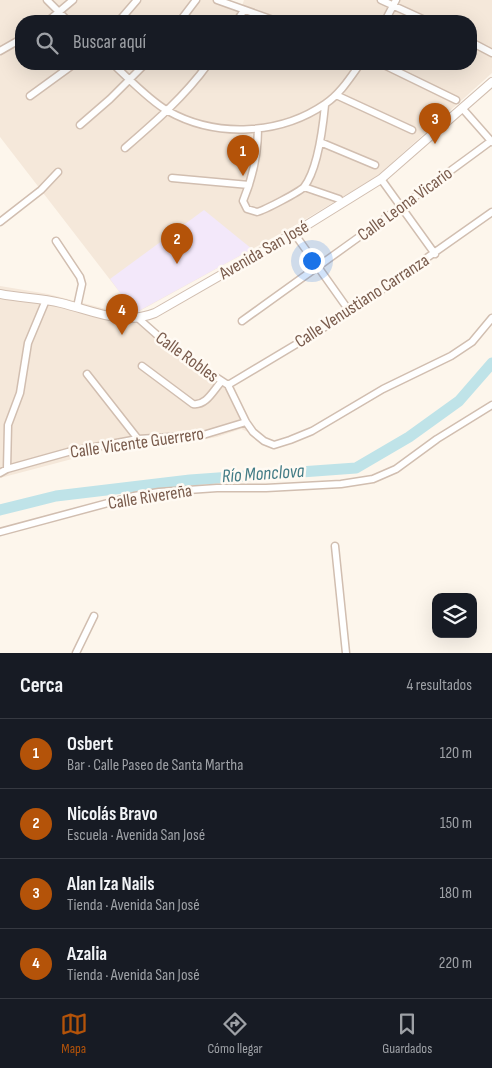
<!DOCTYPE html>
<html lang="es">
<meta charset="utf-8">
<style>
body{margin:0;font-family:"Sofia Sans Condensed",sans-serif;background:#20242c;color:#f1f3f6}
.controls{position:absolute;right:15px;bottom:15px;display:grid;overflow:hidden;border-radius:10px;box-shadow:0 5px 20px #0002}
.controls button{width:45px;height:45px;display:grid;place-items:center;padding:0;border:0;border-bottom:1px solid #363941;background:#171b24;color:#f1f3f6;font:25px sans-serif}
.you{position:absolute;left:311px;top:260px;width:18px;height:18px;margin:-12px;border:4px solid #fff;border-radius:50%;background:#1a73e8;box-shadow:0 0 0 8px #1a73e833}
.badge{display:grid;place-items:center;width:32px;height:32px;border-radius:50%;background:#b45309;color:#fff;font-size:16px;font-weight:700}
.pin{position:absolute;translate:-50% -41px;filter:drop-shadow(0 1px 2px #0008)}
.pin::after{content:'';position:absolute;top:26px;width:18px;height:15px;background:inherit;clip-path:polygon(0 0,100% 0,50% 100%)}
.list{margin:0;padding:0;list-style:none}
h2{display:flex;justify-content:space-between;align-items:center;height:65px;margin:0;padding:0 20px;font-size:21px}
h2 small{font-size:16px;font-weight:400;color:#9ea1a6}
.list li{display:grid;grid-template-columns:32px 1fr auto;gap:15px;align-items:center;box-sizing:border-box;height:70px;padding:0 20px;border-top:1px solid #363941}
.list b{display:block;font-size:19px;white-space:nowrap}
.list p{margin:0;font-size:16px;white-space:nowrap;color:#9ea1a6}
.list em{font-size:16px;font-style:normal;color:#9ea1a6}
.icon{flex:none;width:28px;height:28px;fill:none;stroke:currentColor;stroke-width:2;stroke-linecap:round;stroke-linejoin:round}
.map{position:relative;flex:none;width:492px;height:653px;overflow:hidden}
.search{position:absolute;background:#171b24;box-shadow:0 5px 20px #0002;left:15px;right:15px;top:15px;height:55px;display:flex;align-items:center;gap:12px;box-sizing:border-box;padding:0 18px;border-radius:20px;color:#9ea1a6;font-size:19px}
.sheet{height:345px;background:#171b24}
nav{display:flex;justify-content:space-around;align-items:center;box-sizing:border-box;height:70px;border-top:1px solid #363941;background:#171b24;font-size:14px;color:#9ea1a6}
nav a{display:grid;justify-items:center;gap:2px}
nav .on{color:#b45309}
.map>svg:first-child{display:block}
</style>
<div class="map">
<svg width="492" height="653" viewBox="0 0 492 653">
<rect width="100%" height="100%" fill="#fdf6ec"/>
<path fill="#f5e8da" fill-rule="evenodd" d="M0 0H227L242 6 244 0H492V73L376 177 294 226 136 313 177 348 234 387 250 424 270 441 241 429 217 437 184 443 110 449 0 478V286L48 294 114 311 135 312 0 137ZM21 21H471V64H21Z"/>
<path fill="#f3e8fa" d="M204 210 252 249 135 313 110 279Z"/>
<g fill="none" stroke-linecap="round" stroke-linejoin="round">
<path stroke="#bfe3e8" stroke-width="11" d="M0 510 56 496 190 480 356 468 409 437 459 401 492 363"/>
<defs>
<path id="minor" d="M47 0 68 21
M217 0 276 21
M381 0 427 21
M48 21 73 0
M119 21 137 0
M180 21 196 0
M237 21 244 10
M385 21 396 0
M471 42 492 53
M0 51 21 39
M113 64C128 78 151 102 168 111 216 138 280 135 325 104 340 94 350 78 360 64
M382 64 456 100
M336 95 412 130
M30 96 74 64
M462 108 492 142
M80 125 110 99 145 64
M258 129C258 155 253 177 243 201L247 209 257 212C265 210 299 192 304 187 318 169 323 126 325 105
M320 142 375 165
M125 148C155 122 185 96 208 64
M172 178 249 185
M381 179 435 254
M304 187 339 199
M0 222 41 190 58 172
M294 233 350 312
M56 241 80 277 82 284 77 307
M139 319 173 349 228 385 246 422 253 432 264 441 274 445 290 440 312 431 383 389 451 356 472 342 492 318
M242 321C325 261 409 202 491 141
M142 366 193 404C206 406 213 391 221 382
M87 374 138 439
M228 385 350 312 492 212
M7 469 8 425 20 393 28 343 46 300
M0 473 7 469 68 452 138 439 203 435 246 422
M0 532 134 496 159 492 217 488H266L341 484 373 479 396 469 437 439 492 405
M335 546 346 653
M76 653 94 616"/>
<path id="tertiary" d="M0 294C20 298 41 298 61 303 94 311 122 326 155 313L294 233 381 179 492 82"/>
</defs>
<use href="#minor" stroke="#d1beb0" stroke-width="9"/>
<use href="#tertiary" stroke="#d1beb0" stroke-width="10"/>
<use href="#minor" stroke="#fff" stroke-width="6"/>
<use href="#tertiary" stroke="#fff" stroke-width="8"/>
</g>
<g text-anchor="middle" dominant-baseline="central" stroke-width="5" stroke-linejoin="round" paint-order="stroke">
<g font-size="18" fill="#7a5c4d" stroke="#fffaf3">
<text transform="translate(405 204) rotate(-36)">Calle Leona Vicario</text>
<text transform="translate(264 250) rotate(-30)">Avenida San José</text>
<text transform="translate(362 301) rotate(-33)">Calle Venustiano Carranza</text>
<text transform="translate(187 357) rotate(36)">Calle Robles</text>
<text transform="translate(137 443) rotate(-8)">Calle Vicente Guerrero</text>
<text transform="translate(150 497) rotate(-9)">Calle Rivereña</text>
</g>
<g font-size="19" font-style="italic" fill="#437c86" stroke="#fffaf3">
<text transform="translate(263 474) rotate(-4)">Río Monclova</text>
</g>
</g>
</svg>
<div class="controls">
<button><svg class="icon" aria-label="layers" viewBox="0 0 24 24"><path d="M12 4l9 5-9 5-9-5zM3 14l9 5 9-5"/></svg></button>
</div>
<div class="you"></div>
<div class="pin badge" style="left:243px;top:176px">1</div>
<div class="pin badge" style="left:177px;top:264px">2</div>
<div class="pin badge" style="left:435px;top:144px">3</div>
<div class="pin badge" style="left:122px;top:335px">4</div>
<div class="search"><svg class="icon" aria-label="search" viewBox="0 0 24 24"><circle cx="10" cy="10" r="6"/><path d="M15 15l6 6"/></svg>Buscar aquí</div>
</div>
<section class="sheet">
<h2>Cerca<small>4 resultados</small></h2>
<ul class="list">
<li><span class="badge">1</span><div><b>Osbert</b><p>Bar · Calle Paseo de Santa Martha</p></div><em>120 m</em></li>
<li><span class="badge">2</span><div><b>Nicolás Bravo</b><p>Escuela · Avenida San José</p></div><em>150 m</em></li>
<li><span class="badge">3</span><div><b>Alan Iza Nails</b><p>Tienda · Avenida San José</p></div><em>180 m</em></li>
<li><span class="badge">4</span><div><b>Azalia</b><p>Tienda · Avenida San José</p></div><em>220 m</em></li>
</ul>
</section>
<nav>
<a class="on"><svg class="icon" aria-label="map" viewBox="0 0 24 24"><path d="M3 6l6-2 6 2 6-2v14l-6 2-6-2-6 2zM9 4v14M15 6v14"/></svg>Mapa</a>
<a><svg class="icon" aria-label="directions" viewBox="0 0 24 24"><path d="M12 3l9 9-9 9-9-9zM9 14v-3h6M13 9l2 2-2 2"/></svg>Cómo llegar</a>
<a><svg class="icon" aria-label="saved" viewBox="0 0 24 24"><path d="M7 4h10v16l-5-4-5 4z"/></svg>Guardados</a>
</nav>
